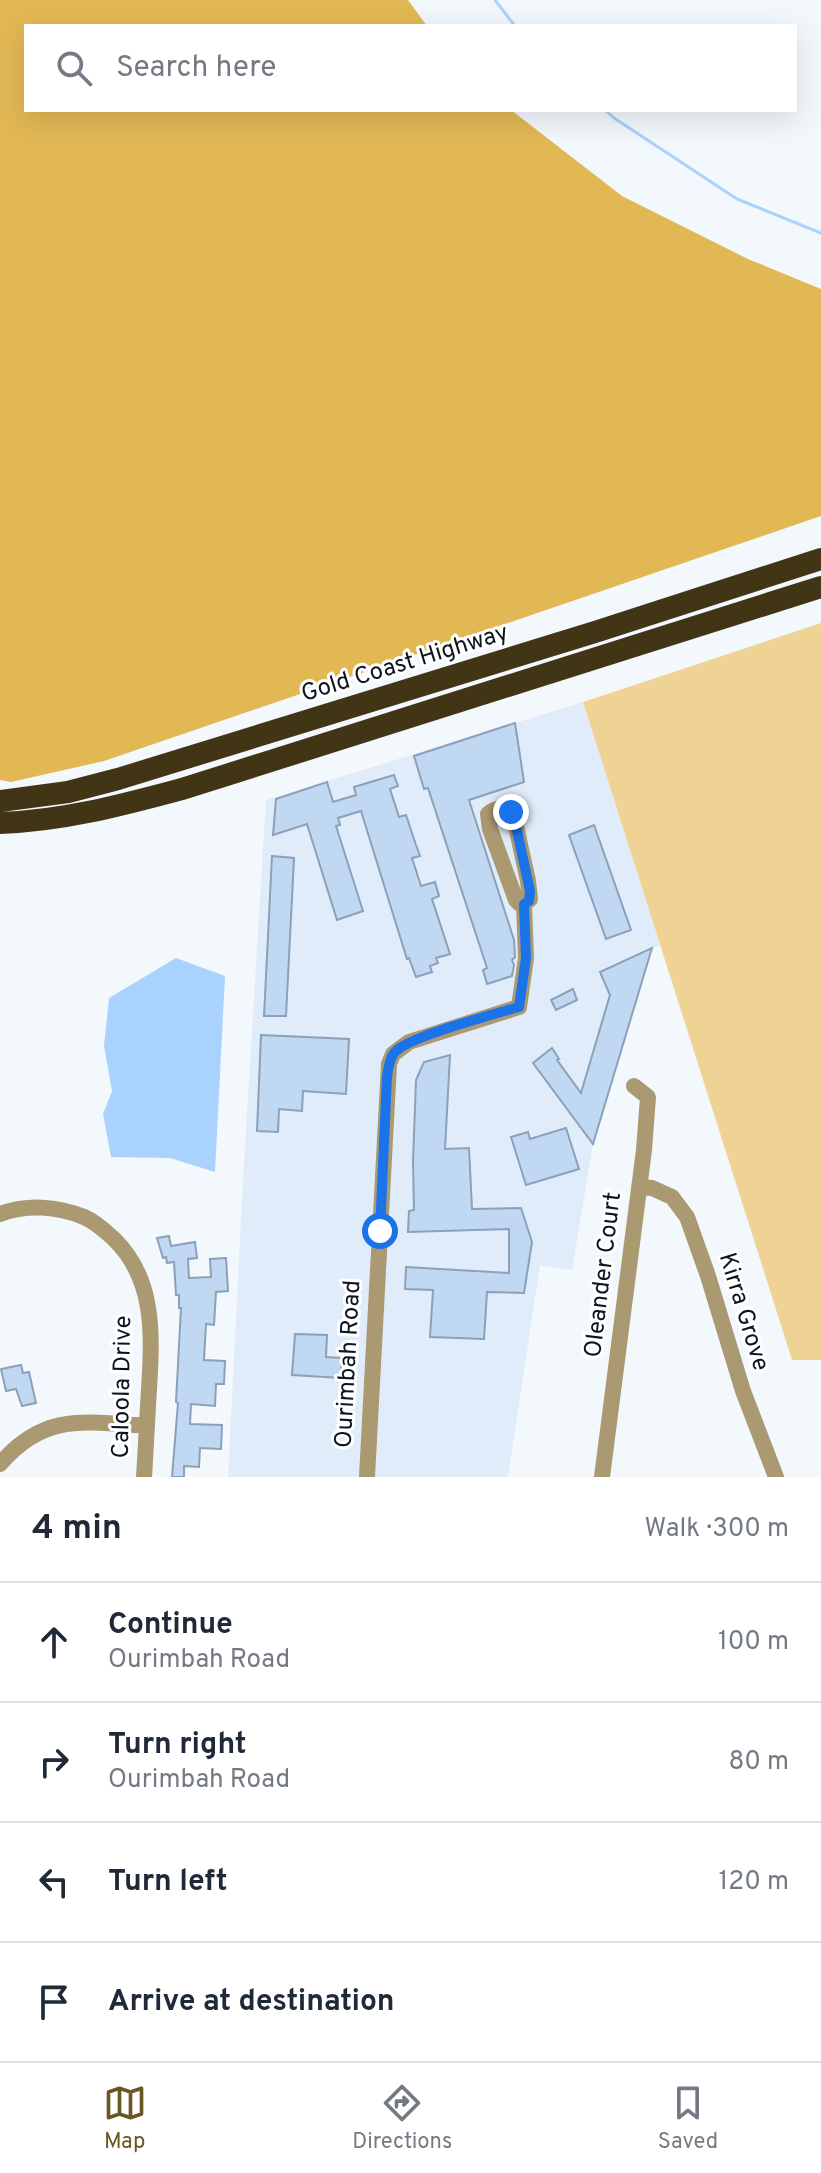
<!DOCTYPE html>
<meta charset="utf-8">
<style>
body{margin:0;font-family:Overpass,sans-serif;background:#f2f2f3;color:#1f2937}
.stop{position:absolute;width:24px;height:24px;margin:-18px;border:6px solid #1a73e8;border-radius:50%;background:#fff}
.stop.end{background:#1a73e8;border-color:#fff;box-shadow:0 2px 8px #0008}
.list{margin:0;padding:0;list-style:none}
h2{display:flex;justify-content:space-between;align-items:center;height:104px;margin:0;padding:0 32px;font-size:34px}
h2 small{font-size:26px;font-weight:400;color:#747a83}
.list li{display:grid;grid-template-columns:52px 1fr auto;gap:24px;align-items:center;box-sizing:border-box;height:120px;padding:0 32px;border-top:2px solid #e0e1e3}
.list b{display:block;font-size:30px;white-space:nowrap}
.list p{margin:0;font-size:26px;white-space:nowrap;color:#747a83}
.list em{font-size:26px;font-style:normal;color:#747a83}
.icon{flex:none;width:44px;height:44px;fill:none;stroke:currentColor;stroke-width:2;stroke-linecap:round;stroke-linejoin:round}
.map{position:relative;flex:none;width:821px;height:1477px;overflow:hidden}
.search{position:absolute;background:#fff;box-shadow:0 8px 32px #0002;left:24px;right:24px;top:24px;height:88px;display:flex;align-items:center;gap:20px;box-sizing:border-box;padding:0 28px;border-radius:0px;color:#747a83;font-size:30px}
.sheet{height:584px;background:#fff}
nav{display:flex;justify-content:space-around;align-items:center;box-sizing:border-box;height:112px;border-top:2px solid #e0e1e3;background:#fff;font-size:22px;color:#747a83}
nav a{display:grid;justify-items:center;gap:4px}
nav .on{color:#6a5524}
.map>svg:first-child{display:block}
</style>
<div class="map">
<svg width="821" height="1477" viewBox="0 0 821 1477">
<rect width="100%" height="100%" fill="#f3f8fd"/>
<path fill="#e0ecf9" d="M583 702 660 945 652 948 593 1144 572 1270 540 1265 508 1477H228L243 1180 266 800Z"/>
<path fill="#efd394" d="M821 623V1360H792L583 702Z"/>
<path fill="#e2b854" d="M0 0H408L427 26H26V110H511L622 196 748 259 821 289V516L104 761 11 782 0 780Z"/>
<path fill="#a9d2fe" d="M176 958 225 976 215 1172 170 1158 111 1157 103 1114 112 1091 104 1046 109 998Z"/>
<g fill="none" stroke-linecap="round" stroke-linejoin="round">
<path stroke="#a9d2fe" stroke-width="3" d="M495 0 515 26
M605 110 614 118 737 199 821 233"/>
</g>
<path fill="#c1d8f2" stroke="#8aa1b9" stroke-width="2" d="M515 723 524 782 469 800 514 940 515 957 512 960 514 965 512 976 487 984 483 970 487 968 428 788 424 789 414 756Z
M394 775 398 786 390 789 399 817 406 815 416 845 420 856 412 858 421 886 435 882 439 896 432 899 450 954 436 958 438 963 430 966 432 972 416 977 409 958 407 959 361 811 338 818 340 825 336 826 363 911 337 920 307 824 273 835 276 799 327 782 333 802 356 795 354 787Z
M594 825 631 930 606 939 569 835Z
M272 856 294 858 286 1016H264Z
M652 948 593 1144 533 1063 552 1048 559 1059 557 1060 581 1093 610 995 600 972Z
M573 989 577 1000 556 1010 551 1000Z
M261 1035 349 1039 346 1094 303 1091 302 1111 279 1109 278 1132 257 1131Z
M450 1055 445 1149 469 1148 472 1209 521 1208 532 1242 524 1293 487 1292 484 1339 430 1337 433 1290 405 1289 406 1267 509 1273V1229L408 1232 409 1211 414 1210 413 1161 416 1080 424 1062Z
M566 1128 579 1169 526 1185 511 1137 528 1132 530 1139Z
M169 1236 171 1246 195 1242 197 1258 188 1259 189 1278 211 1277 210 1259 226 1258 228 1291 216 1292 214 1325 206 1324 204 1360 225 1361 224 1384H216L215 1406 191 1404 190 1424 222 1425 221 1449 200 1448 199 1467 184 1466V1477H172L178 1403 176 1402 181 1308H179V1295H176L174 1262 167 1263 166 1257 163 1258 157 1238Z
M295 1334 327 1335 326 1357 341 1358V1378L292 1375Z
M21 1365 23 1373 29 1372 36 1403 22 1406 16 1389 6 1391 1 1369Z"/>
<g fill="none" stroke-linecap="round" stroke-linejoin="round">
<path stroke="#ab9972" stroke-width="16" d="M639 1187 652 1188 672 1197 687 1217 708 1276 743 1391 776 1477
M0 1214C27 1204 57 1206 84 1217 96 1222 105 1231 114 1239 156 1280 152 1336 149 1390 147 1419 146 1448 144 1477
M0 1464C45 1412 85 1422 147 1426
M367 1477 389 1064 393 1054 409 1042 519 1007 526 958 524 904 530 899 528 881 514 817C509 807 496 806 488 814L490 829 516 900 520 904H524
M602 1477 644 1150 648 1097 634 1086"/>
<path stroke="#423515" stroke-width="22" d="M0 801 68 792 118 779 595 632 821 559
M0 823C63 821 122 805 182 789L821 587"/>
</g>
<g fill="none" stroke-linecap="round" stroke-linejoin="round">
<path stroke="#1a73e8" stroke-width="10" d="M380 1231 387 1077C388 1069 389 1060 394 1053 406 1037 495 1014 519 1007L526 958 524 904 529 901 530 891 514 817 511 812"/>
</g>
<g text-anchor="middle" dominant-baseline="central" stroke-width="6" stroke-linejoin="round" paint-order="stroke">
<g font-size="24" fill="#0c141d" stroke="#fff">
<text transform="translate(405 664) rotate(-17)">Gold Coast Highway</text>
<text transform="translate(604 1275) rotate(-83)">Oleander Court</text>
<text transform="translate(743 1312) rotate(73)">Kirra Grove</text>
<text transform="translate(349 1364) rotate(-87)">Ourimbah Road</text>
<text transform="translate(123 1387) rotate(-89)">Caloola Drive</text>
</g>
</g>
</svg>
<div class="stop" style="left:380px;top:1231px"></div>
<div class="stop end" style="left:511px;top:812px"></div>
<div class="search"><svg class="icon" aria-label="search" viewBox="0 0 24 24"><circle cx="10" cy="10" r="6"/><path d="M15 15l6 6"/></svg>Search here</div>
</div>
<section class="sheet">
<h2>4 min<small>Walk · 300 m</small></h2>
<ul class="list">
<li><svg class="icon" aria-label="ahead" viewBox="0 0 24 24"><path d="M12 20V5M6 11l6-6 6 6"/></svg><div><b>Continue</b><p>Ourimbah Road</p></div><em>100 m</em></li>
<li><svg class="icon" aria-label="right" viewBox="0 0 24 24"><path d="M7 20v-9h11M14 6l5 5-5 5"/></svg><div><b>Turn right</b><p>Ourimbah Road</p></div><em>80 m</em></li>
<li><svg class="icon" aria-label="left" viewBox="0 0 24 24"><path d="M17 20v-9H6M10 6l-5 5 5 5"/></svg><div><b>Turn left</b></div><em>120 m</em></li>
<li><svg class="icon" aria-label="arrive" viewBox="0 0 24 24"><path d="M6 21V4h12l-3 4 3 4H6"/></svg><div><b>Arrive at destination</b></div></li>
</ul>
</section>
<nav>
<a class="on"><svg class="icon" aria-label="map" viewBox="0 0 24 24"><path d="M3 6l6-2 6 2 6-2v14l-6 2-6-2-6 2zM9 4v14M15 6v14"/></svg>Map</a>
<a><svg class="icon" aria-label="directions" viewBox="0 0 24 24"><path d="M12 3l9 9-9 9-9-9zM9 14v-3h6M13 9l2 2-2 2"/></svg>Directions</a>
<a><svg class="icon" aria-label="saved" viewBox="0 0 24 24"><path d="M7 4h10v16l-5-4-5 4z"/></svg>Saved</a>
</nav>
